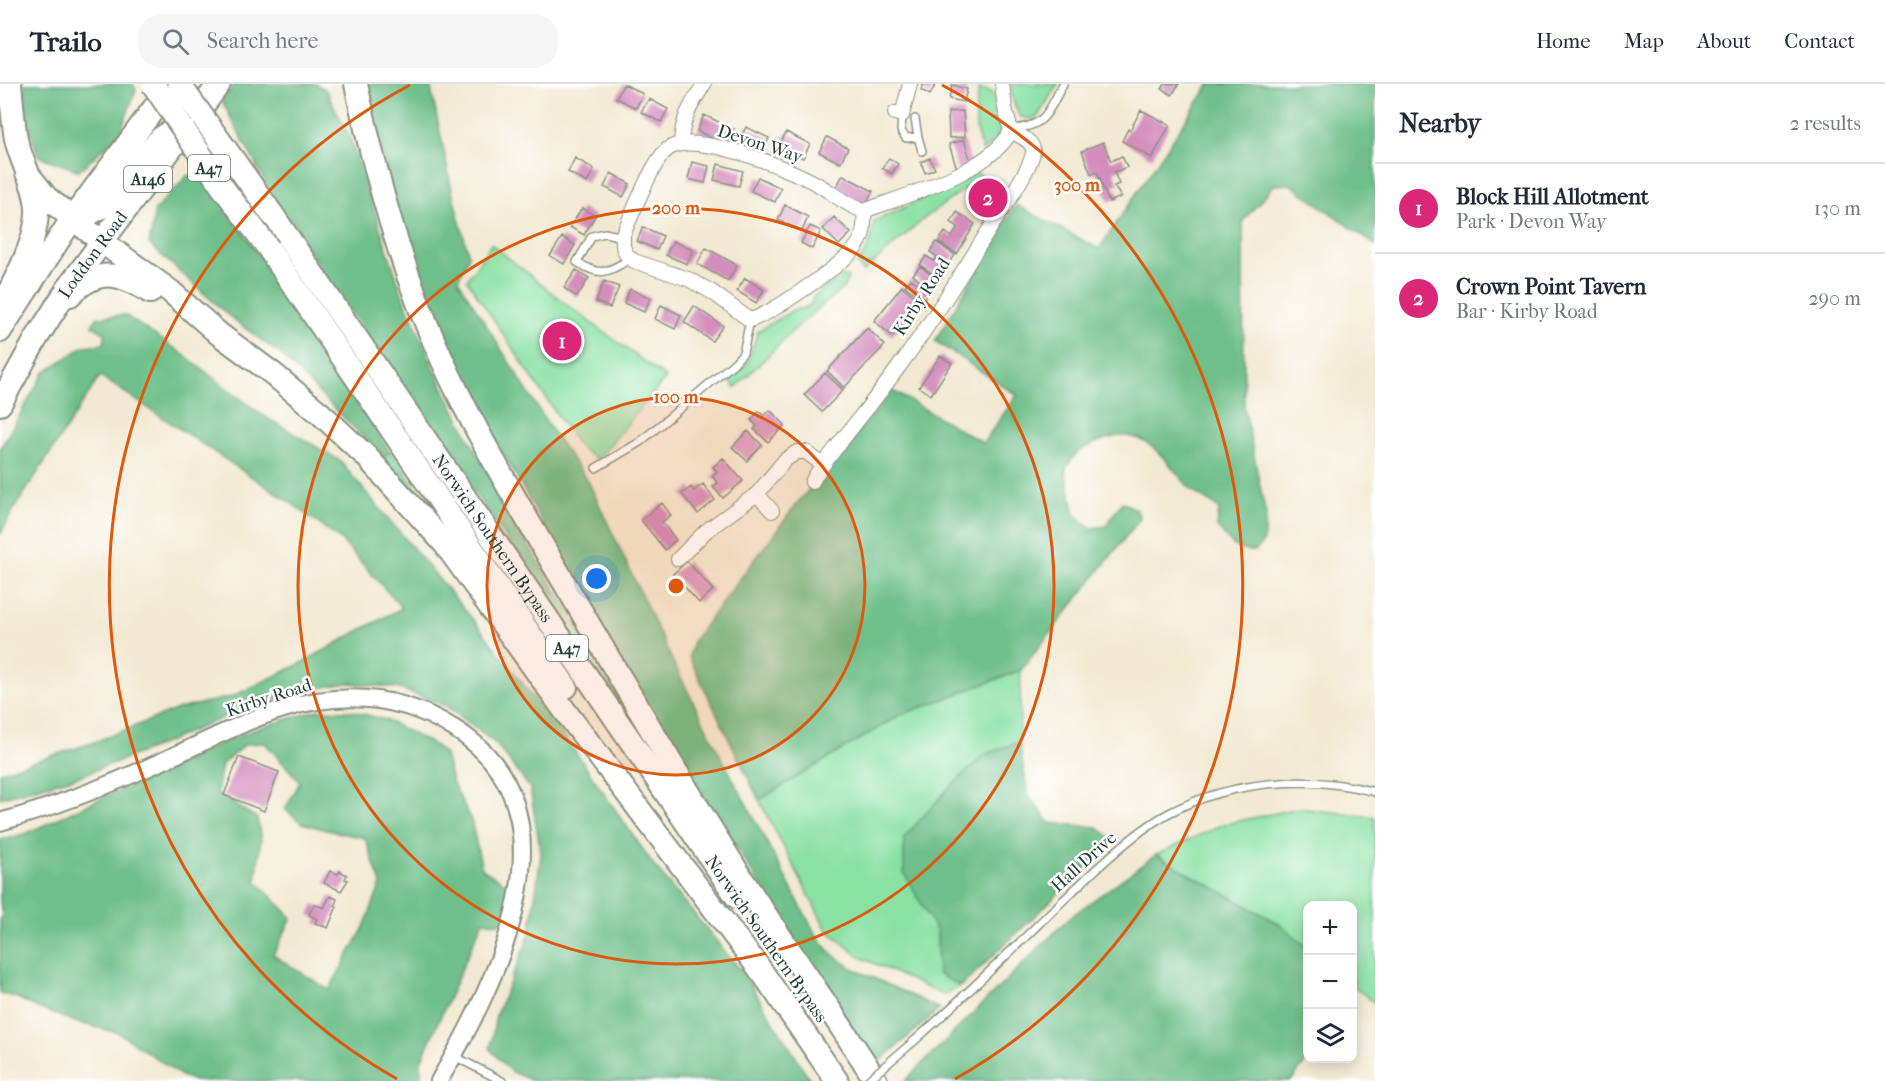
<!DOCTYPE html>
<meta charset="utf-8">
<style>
body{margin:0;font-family:"IM FELL French Canon",serif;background:#f6f6f7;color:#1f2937}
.controls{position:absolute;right:18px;bottom:18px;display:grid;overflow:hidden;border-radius:12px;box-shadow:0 3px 15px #0003}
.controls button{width:54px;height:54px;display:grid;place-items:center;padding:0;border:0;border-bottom:2px solid #e0e1e3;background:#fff;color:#1f2937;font:30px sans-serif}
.you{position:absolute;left:597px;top:495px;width:21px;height:21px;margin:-15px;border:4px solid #fff;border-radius:50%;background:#1a73e8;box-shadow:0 0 0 9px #1a73e833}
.badge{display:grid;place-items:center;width:39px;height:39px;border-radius:50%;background:#db2777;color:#fff;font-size:20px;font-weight:700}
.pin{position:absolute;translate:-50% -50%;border:3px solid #fff;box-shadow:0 2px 6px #0006}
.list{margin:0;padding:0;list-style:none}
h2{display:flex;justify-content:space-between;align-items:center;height:78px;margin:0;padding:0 24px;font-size:26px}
h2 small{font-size:20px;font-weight:400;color:#747a83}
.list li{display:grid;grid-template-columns:39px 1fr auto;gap:18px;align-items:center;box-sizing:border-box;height:90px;padding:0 24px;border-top:2px solid #e0e1e3}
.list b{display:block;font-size:22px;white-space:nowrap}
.list p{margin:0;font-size:20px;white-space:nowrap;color:#747a83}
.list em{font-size:20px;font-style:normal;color:#747a83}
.icon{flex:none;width:33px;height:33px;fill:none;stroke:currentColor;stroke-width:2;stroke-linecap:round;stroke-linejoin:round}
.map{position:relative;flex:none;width:1375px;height:997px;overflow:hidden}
header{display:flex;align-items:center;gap:36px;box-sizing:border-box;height:84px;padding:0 30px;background:#fff;border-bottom:2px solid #e0e1e3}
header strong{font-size:28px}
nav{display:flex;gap:33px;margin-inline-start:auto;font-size:21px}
.search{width:420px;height:54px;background:#f6f6f7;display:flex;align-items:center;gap:15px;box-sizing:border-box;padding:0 21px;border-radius:24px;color:#747a83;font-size:22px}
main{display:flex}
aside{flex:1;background:#fff}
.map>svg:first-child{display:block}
</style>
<header>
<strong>Trailo</strong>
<div class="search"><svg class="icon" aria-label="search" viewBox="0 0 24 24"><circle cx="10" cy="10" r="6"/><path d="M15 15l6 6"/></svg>Search here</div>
<nav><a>Home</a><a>Map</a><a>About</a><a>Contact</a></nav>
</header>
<main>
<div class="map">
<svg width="1375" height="997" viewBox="0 0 1375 997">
<rect width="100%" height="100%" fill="#fff"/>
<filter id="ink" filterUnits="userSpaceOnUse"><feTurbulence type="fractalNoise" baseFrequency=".0167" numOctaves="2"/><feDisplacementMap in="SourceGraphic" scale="12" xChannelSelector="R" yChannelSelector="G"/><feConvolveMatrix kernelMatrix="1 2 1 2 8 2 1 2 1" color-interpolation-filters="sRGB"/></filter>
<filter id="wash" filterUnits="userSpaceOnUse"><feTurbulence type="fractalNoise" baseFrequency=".008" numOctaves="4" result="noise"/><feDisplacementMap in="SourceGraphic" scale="24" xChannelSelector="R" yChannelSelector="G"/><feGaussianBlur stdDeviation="1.35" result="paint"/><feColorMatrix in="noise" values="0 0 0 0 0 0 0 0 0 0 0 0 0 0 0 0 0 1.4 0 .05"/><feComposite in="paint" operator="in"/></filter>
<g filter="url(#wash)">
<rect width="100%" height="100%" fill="#f3e9d2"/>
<path fill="#8ae1a4" stroke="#548f6c" stroke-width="1.5" d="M1011 0H1058L1037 33 1031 35 1020 33 1013 17Z
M979 5 992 8 1002 49 983 67C973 46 975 27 979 5Z
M976 88 982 92 925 134 863 188 857 179C869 167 872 155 874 137L963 97Z
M491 160 566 220 666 294 597 376 578 362 467 196Z
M843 192 848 193 844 203 799 241 735 304 730 296 748 278 758 247 795 225H803L811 220 814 212Z
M390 368 452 453 450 454 409 401 383 373Z
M539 503 558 510 655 667 653 669Z
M1021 586 1019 658 986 670 948 705 904 754 905 789 937 848 938 890 961 902 943 911 860 873 827 846 759 716 898 632Z
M1298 724 1375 733V919L1353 902 1352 822H1308L1307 863 1281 841 1156 771 1221 741Z"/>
<path fill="#6fbf8a" stroke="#477e5f" stroke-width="1.5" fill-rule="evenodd" d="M24 0H133L136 6 120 49 79 87 38 72 28 38Z
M235 0H316L326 6 350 53 403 213 436 288 476 368 519 445 558 510 539 503 279 124 222 17Z
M366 0H430L454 116 469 172 458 196 554 350 589 399 672 576 722 674 815 849 831 869 852 884 940 925 880 977 866 967 642 616 497 358 456 277 424 202 392 108Z
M1210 0H1375V161L1290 100 1274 101 1243 137 1244 322 1266 431 1264 457 1255 467C1234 468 1230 457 1217 443L1219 424C1210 418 1200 413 1192 406 1163 378 1147 336 1098 358 1078 367 1076 367 1065 387L1075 430 1091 444 1106 442 1122 418 1136 425 1140 435 1021 586 898 632 759 716 689 573 693 557 799 417 893 307 983 359 1017 311 935 257 1016 121 1099 165Z
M188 91 209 97 390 368 383 373 281 271 229 232 149 160 155 126Z
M125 231 180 268 262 331 339 376 475 538 569 659 655 783 743 889 811 997H532L510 987 490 965 496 931 530 850 541 770 530 704 496 660 446 622 397 604 349 599 306 606 250 622 153 664 80 692 0 714V688L92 659 178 625 231 613 304 578 353 550 402 524 342 457 291 419 100 292 14 425 0 451V365L44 289 84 262 104 260 105 250 92 241 98 233Z
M318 626 352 627 386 636 436 662 445 671 452 697 471 736 482 785 506 800 510 812 500 840 483 837 421 977V997H194L182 992 119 949 75 938 38 924 15 913 0 910V835L2 833 0 818V756L27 749 104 713 168 687 210 664 258 644ZM265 659 300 698 285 725 302 739 326 746 365 754 381 800 364 843 329 906 273 871 292 834 256 797 261 754 257 734 217 710 222 680 246 660Z
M1019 658 1028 711 1050 739 1097 743 1114 757 961 902 938 890 937 848 904 789V754L948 705 986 670Z
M1156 771 1281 841 1307 864 1308 975 1291 997H905L1070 833Z"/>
<g id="blocks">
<path fill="#d48dbd" d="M624 0 643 10 636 24 616 14Z
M924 0H936L930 11 921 6Z
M1165 0H1179L1172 11 1162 5Z
M952 1 967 5 964 18 949 15Z
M649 15 668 25 661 38 641 28Z
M1141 26 1170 41 1152 74 1122 57 1128 45 1130 46Z
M963 27 965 53 949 54 948 28Z
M704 31 734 45 727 61 697 47Z
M746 43 769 54 763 68 739 57Z
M786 48 810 60 803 74 779 63Z
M827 53 848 64 840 79 819 68Z
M964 56 972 81 957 85 949 60Z
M1103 58 1111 77 1122 72 1127 83 1114 88 1119 100 1114 102 1121 113 1109 118 1097 88 1091 90 1082 67Z
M575 74 594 85 587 99 568 88Z
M889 74 898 80 892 90 882 84Z
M930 74 935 85 925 89 921 78Z
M692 78 709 82 705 99 688 95Z
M718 80 743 87 739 102 714 96Z
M611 89 630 100 623 113 604 103Z
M843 91 873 107 864 123 834 107Z
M758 93 781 104 775 118 751 107Z
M982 97 1002 112 994 124 991 122 986 129 974 121 978 115 972 111Z
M785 121 808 133 802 147 778 136Z
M582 124 595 132 584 151 570 143Z
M957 128 975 140 957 170 938 158 945 148 952 153 958 143 951 138Z
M834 133 851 149 839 161 823 145Z
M810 142 821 147 812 165 801 159Z
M643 143 663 152 657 166 637 157Z
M562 153 575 161 564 180 550 172Z
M673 157 693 166 687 180 666 171Z
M936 158 955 171 939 194 920 181 926 172 934 177 937 173 930 168Z
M706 164 737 181 728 197 697 180Z
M920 182 938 196 923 216 905 202 911 195 918 200 919 198 920 197 913 191Z
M576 186 589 194 577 213 564 204Z
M745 194 764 206 756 219 737 207Z
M604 197 619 203 610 224 596 218Z
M902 202 921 217 892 252 874 237Z
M630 205 651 214 644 228 624 219Z
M661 221 681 231 675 245 655 235Z
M694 222 723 242 712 257 684 238Z
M867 244 885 261 844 304 827 287Z
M940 272 952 279 931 311 919 303Z
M825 289 843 306 822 328 804 311Z
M770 326 785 341 768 358 754 345 757 342 751 336 759 327 764 332Z
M748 347 762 361 747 377 732 363Z
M723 374 743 397 723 414 713 403 718 399 712 392 717 387 713 383Z
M703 400 715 416 698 430 682 410 691 403 694 407Z
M662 419 671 431 662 438 676 456 665 466 641 436Z
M687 477 713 506 699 519 673 490Z
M239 673 279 688 264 727 224 711Z
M330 787 338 790 340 787 347 791 345 795 348 796 341 807 324 799Z
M330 812 337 815 335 821 337 822 328 844 315 839 317 835 309 831 314 820 324 824Z"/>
</g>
</g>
<g filter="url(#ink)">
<use href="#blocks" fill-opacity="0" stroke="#899383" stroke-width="1.5"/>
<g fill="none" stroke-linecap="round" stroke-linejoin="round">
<defs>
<path id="service" d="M902 31 901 47 906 54 918 53 922 67
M915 35 918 53
M1013 45C1047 42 1048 27 1063 0
M623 153 605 149 592 152 577 178C602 194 607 188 632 174
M596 384 640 358 734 279 743 269 750 236
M913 958C961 916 1007 871 1052 827 1085 796 1132 748 1171 728 1231 697 1311 690 1375 708
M454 972 502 997"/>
<path id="minor" d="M1002 0 1005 24 1011 47
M895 29 902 31 910 0
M681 59C682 34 691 21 704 0
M864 127C865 139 864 154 856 163 843 180 770 231 750 236L712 208 688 195 634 177 626 170 623 162V150C633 130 652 77 668 65 694 45 790 85 817 100 833 109 847 122 864 127 906 111 990 88 1011 47
M812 398 817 389C845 351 876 315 903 277 935 234 962 188 991 143 1000 129 1033 82 1033 67 1033 56 1019 52 1011 47
M757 410 772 427
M678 475 706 447 757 410 785 376 797 368H806L823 381"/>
<path id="tertiary" d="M0 738C58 722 115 699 169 674 216 653 265 625 317 617 367 609 412 617 455 645 584 726 497 898 439 997"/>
<g id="trunk">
<path d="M356 0C371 71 389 140 414 208 453 314 514 413 571 510 628 607 684 703 744 798 787 865 834 929 876 997"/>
<path d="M27 89 47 114 101 157 170 207 219 250 272 289 321 330 367 373 445 460 565 627 761 887"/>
<path id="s1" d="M272 130 737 813"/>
<path d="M72 135 84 133 102 123 131 86 161 54 177 44"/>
<path d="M269 165 566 603"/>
<path d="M70 211C98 183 119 188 150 208"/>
<path d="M3 219C17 194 38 154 37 125 36 101 21 78 16 55 13 37 12 18 10 0"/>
<path d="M0 247 72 135 172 0"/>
<path id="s2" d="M0 320 36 255 70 201 219 0"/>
<path d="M753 875 837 997"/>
</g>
</defs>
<use href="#service" stroke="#899383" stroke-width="10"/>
<use href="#minor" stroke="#899383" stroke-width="16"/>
<use href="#tertiary" stroke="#899383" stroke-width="20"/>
<use href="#trunk" stroke="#899383" stroke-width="26"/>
<use href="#service" stroke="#fff" stroke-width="7"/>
<use href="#minor" stroke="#fff" stroke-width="14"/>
<use href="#tertiary" stroke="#fff" stroke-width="16"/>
<use href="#trunk" stroke="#fff" stroke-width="22"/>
<defs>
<path id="service-bridge" d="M867 997 913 958"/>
<path id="trunk-bridge" d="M153 0 223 104 269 165
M179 0 272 130"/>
</defs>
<use href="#service-bridge" stroke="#899383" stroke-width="10" stroke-linecap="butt"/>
<use href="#trunk-bridge" stroke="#899383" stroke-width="26" stroke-linecap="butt"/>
<use href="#service-bridge" stroke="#fff" stroke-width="7"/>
<use href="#trunk-bridge" stroke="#fff" stroke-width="22"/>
</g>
</g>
<circle cx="676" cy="502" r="189" fill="#de580e" fill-opacity=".12"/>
<g fill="none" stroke="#de580e" stroke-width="3">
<circle cx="676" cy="502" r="189"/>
<circle cx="676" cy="502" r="378"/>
<path d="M397 995A567 567 0 0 1 410 1M942 1A567 567 0 0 1 955 995"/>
</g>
<g text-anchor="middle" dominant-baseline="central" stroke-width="5" stroke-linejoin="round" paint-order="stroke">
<g fill="#fff" stroke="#627771" stroke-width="1.5">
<rect x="188" y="71" width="42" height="26" rx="4.5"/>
<rect x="124" y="82" width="48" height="26" rx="4.5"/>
<rect x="546" y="551" width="42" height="26" rx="4.5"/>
</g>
<g font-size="16" font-weight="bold" fill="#1f3d34">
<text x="209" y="84">A47</text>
<text x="148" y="95">A146</text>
<text x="567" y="564">A47</text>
</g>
<g font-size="18" fill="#1f3d34" stroke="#fff">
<text transform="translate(760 60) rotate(18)">Devon Way</text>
<text stroke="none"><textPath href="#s2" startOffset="176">Loddon Road</textPath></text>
<text transform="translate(922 213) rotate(-57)">Kirby Road</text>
<text stroke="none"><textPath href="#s1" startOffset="392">Norwich Southern Bypass</textPath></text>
<text transform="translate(269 614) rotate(-18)">Kirby Road</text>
<text transform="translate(1084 778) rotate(-42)">Hall Drive</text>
<text transform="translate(766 855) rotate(55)">Norwich Southern Bypass</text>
</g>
</g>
<circle cx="676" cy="502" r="9" fill="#de580e" stroke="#fff" stroke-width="3"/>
<g font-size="18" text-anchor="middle" font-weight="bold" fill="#de580e" stroke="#fff" stroke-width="5" stroke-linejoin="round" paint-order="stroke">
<text x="1077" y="107">300 m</text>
<text x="676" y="130">200 m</text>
<text x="676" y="319">100 m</text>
</g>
</svg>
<div class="controls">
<button>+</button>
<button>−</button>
<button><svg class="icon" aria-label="layers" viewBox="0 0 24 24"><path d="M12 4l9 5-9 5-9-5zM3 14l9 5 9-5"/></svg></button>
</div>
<div class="you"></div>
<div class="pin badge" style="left:562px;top:257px">1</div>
<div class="pin badge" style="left:988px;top:114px">2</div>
</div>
<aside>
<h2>Nearby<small>2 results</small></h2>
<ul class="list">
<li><span class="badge">1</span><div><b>Block Hill Allotment</b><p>Park · Devon Way</p></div><em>130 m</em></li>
<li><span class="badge">2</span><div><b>Crown Point Tavern</b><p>Bar · Kirby Road</p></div><em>290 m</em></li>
</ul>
</aside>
</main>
